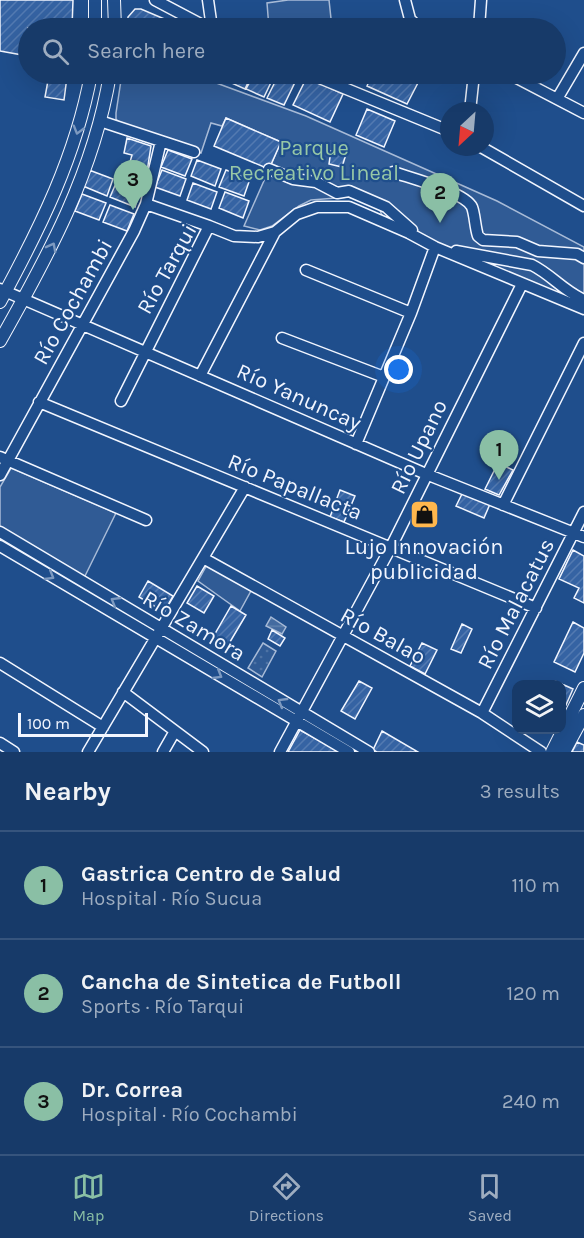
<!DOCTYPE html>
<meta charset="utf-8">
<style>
body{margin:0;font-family:Karla,sans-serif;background:#20416f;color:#f1f3f6}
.controls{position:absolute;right:18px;bottom:18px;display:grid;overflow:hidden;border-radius:12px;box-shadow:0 6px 24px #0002}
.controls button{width:54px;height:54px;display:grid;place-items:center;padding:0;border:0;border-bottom:2px solid #36547d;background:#173a69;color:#f1f3f6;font:30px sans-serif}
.compass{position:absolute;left:440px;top:102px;width:54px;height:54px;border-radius:50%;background:#173a69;box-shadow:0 6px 24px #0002;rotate:206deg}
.scale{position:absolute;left:18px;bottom:15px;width:130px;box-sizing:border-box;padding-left:6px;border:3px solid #f2f6ff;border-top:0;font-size:16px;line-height:21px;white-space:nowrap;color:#f2f6ff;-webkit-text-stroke:4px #1f4e8c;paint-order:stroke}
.you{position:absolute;left:399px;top:370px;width:21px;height:21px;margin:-15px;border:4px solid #fff;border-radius:50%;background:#1a73e8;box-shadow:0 0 0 9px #1a73e833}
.badge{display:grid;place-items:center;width:39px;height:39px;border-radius:50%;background:#8abfa5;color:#111;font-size:20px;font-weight:700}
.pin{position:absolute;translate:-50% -50px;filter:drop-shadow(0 2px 3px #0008)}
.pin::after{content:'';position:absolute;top:32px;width:21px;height:18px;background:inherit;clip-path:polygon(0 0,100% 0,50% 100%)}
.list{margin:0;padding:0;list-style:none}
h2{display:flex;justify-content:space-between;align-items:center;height:78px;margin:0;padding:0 24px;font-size:26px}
h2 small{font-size:20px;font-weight:400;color:#9eadc0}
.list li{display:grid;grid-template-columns:39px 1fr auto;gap:18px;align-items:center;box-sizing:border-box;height:108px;padding:0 24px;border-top:2px solid #36547d}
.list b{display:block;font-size:22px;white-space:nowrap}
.list p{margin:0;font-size:20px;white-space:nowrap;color:#9eadc0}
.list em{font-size:20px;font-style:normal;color:#9eadc0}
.icon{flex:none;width:33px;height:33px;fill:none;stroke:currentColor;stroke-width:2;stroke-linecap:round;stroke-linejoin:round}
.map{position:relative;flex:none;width:584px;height:752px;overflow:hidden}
.search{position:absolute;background:#173a69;box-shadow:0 6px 24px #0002;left:18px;right:18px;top:18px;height:66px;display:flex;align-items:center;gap:15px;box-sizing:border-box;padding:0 21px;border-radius:33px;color:#9eadc0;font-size:22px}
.sheet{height:402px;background:#173a69}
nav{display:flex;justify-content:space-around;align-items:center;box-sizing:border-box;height:84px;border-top:2px solid #36547d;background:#173a69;font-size:16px;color:#9eadc0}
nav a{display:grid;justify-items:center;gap:3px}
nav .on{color:#8abfa5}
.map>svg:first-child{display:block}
</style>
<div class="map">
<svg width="584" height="752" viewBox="0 0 584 752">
<defs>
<pattern id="garden-dots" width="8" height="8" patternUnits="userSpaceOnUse" patternTransform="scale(1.5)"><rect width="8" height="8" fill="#305b95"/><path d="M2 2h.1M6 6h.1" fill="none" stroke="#4e73a5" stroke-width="1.8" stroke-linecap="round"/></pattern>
<pattern id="water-rules" width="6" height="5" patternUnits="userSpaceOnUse" patternTransform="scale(1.5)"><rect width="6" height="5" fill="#446ba0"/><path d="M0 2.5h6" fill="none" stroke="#5f81ae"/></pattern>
<pattern id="building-hatch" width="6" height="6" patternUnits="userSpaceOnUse" patternTransform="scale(1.5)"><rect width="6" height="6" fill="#3563a3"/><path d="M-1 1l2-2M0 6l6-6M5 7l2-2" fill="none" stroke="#537ab1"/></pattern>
</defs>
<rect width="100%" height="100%" fill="#1f4e8c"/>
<path fill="#305b95" stroke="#a8bbd7" stroke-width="1.5" d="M288 0H329L332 28H269L267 3Z
M122 74H192L306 116 497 201 584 247V304L384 220 379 208 349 197 311 200 299 206 272 226 260 230 244 226 281 142 226 118 222 126 211 123 201 153 120 124 116 119V113Z
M11 468 116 513 83 580 0 529V487Z
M208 563 252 589 240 611 198 581Z"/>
<path fill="url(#garden-dots)" stroke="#a8bbd7" stroke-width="1.5" d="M263 643 276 651 262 677 248 668Z"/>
<path fill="url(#water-rules)" stroke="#a8bbd7" stroke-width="1.5" d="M271 617 286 627 282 634 266 626Z"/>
<path fill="url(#building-hatch)" stroke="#f2f6ff" stroke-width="1.5" d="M0 0H73L72 28H28V56L0 51Z
M135 9H141L169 21 166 28H127L128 17Z
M209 74H226L223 80Z
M231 74H252L245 89 227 81Z
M254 74H275L264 97 246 89Z
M279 74H299L284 105 267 98Z
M372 74H408L420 79 407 104 367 86Z
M49 75 67 77 64 100 45 97Z
M307 77 343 94 330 122 293 105Z
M367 109 395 121 384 147 356 135Z
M226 118 281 142 269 169 214 146Z
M127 138 151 146 146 178 128 169 132 155 124 153Z
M168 150 192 159 185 176 161 167Z
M331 151 346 154 342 167 329 164Z
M197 160 221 169 215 186 191 176Z
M89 170 113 179 107 196 83 186Z
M162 170 186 179 180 196 155 187Z
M226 170 250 179 244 196 219 187Z
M117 181 141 190 135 207 110 197Z
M193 183 217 192 211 209 187 200Z
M225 192 249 201 243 218 219 208Z
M82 194 106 203 99 220 75 211Z
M110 205 134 214 127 231 103 222Z
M498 463 513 470 499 495 485 489Z
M340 490 355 496 344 522 330 517Z
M463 492 490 504 484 518 456 506Z
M573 550 584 556V603L574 598 579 588 559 579Z
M148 581 173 596 164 612 139 597Z
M197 586 214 596 204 613 187 603Z
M231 606 246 615 227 647 212 639Z
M573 622 584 628V653L575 672 554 662Z
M462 624 472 629 461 653 451 649Z
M272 630 285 638 280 646 268 639Z
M422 643 437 650 425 674 410 666Z
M359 681 372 688 355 719 341 711Z
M555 681 573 689 566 705 562 703V684H554Z
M300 730 340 752H288Z
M382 731 418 752H377L373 750Z
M577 742 584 745V752H572Z"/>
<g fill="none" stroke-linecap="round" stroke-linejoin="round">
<defs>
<path id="minor" d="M155 0 208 28
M208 0 212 28
M405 0 410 19 419 28
M479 28 481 0
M310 74 449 131
M509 74 584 113
M557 99 584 53
M470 111 474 74
M100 121 194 152
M481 147 584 206
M269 169 293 179 316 182 337 193 349 191 386 207 412 230
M393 172C410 178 465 192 472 207 475 215 475 227 478 236L483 240 517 242 538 251 577 254 584 258
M146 204 209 226
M456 251 532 265C552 275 562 290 584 300
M306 270 411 313
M0 289 426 474 584 537
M282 338 384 377
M200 376 275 232
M121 401 209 226 234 236 258 237 275 232 297 214 317 207H349L409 233 435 247 584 309
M39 402 536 608
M356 444 411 313 435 247
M0 457 146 520
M0 475 134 231 146 204 161 141
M503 505 584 343
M0 532 369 752
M0 546 349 752
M203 558 482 713 541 752
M0 663 103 727
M123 692 203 752
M482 713 584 512
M0 743 14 752
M88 752 245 487
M163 752 175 731
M280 752 391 547 522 284"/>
<path id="major" d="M95 0V28
M114 0 115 28
M0 302C40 228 76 156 91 74
M0 341C48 256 94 172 110 74
M552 752 584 688
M564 752 584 715"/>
</defs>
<use href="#minor" stroke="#f2f6ff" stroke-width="13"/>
<use href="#major" stroke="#f2f6ff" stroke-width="14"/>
<use href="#minor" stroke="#1f4e8c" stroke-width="10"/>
<use href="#major" stroke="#1f4e8c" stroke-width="12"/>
</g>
<defs><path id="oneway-chevron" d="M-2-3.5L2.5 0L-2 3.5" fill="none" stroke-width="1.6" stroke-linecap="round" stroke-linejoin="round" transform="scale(1.5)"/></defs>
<g stroke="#7e9ac0">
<use href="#oneway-chevron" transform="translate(78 130) rotate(106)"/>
<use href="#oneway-chevron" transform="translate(52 247) rotate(-62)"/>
<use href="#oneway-chevron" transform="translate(50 576) rotate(31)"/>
<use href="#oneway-chevron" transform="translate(115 601) rotate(-149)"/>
<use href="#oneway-chevron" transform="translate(218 675) rotate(31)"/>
<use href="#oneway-chevron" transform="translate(282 702) rotate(-149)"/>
</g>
<defs>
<symbol id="shop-square" viewBox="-11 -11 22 22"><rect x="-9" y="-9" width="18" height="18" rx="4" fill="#ffb74d" stroke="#1f4e8c"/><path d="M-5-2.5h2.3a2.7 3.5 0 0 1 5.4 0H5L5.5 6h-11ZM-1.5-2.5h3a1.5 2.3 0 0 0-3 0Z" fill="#111"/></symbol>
</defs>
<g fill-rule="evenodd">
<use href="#shop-square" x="408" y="498" width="33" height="33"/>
</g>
<g text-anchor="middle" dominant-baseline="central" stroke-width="4.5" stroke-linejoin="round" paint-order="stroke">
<g font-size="22" fill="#97c8a6" stroke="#1f4e8c">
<text x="314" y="148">Parque<tspan x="314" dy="25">Recreativo Lineal</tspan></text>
</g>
<g font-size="22" fill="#f2f6ff" stroke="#1f4e8c">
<text transform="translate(167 269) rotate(-61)">Río Tarqui</text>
<text transform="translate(73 302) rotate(-61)">Río Cochambi</text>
<text transform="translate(299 397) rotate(24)">Río Yanuncay</text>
<text transform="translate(419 447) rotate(-64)">Río Upano</text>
<text transform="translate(295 487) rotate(22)">Río Papallacta</text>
<text transform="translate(516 604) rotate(-63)">Río Malacatus</text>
<text transform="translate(194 626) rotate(31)">Río Zamora</text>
<text transform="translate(383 636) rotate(29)">Río Balao</text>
</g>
<g font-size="22" fill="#f2f6ff" stroke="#1f4e8c">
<text x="424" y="547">Lujo Innovación<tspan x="424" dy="25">publicidad</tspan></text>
</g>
</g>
</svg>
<div class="controls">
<button><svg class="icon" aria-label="layers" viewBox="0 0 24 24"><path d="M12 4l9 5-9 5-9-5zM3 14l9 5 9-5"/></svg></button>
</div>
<svg class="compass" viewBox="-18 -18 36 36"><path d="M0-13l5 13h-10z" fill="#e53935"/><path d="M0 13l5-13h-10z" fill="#9eadc0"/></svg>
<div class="scale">100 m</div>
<div class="you"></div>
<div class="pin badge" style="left:499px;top:480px">1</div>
<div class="pin badge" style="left:440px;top:223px">2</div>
<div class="pin badge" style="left:133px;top:210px">3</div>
<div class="search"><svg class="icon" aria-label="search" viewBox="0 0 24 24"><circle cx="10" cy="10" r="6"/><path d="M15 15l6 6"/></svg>Search here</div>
</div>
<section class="sheet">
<h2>Nearby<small>3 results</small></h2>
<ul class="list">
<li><span class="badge">1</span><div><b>Gastrica Centro de Salud</b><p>Hospital · Río Sucua</p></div><em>110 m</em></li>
<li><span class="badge">2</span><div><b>Cancha de Sintetica de Futboll</b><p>Sports · Río Tarqui</p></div><em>120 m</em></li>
<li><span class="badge">3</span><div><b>Dr. Correa</b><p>Hospital · Río Cochambi</p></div><em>240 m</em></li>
</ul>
</section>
<nav>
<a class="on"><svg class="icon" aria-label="map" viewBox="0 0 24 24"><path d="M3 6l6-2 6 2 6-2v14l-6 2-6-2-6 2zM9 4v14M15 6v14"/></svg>Map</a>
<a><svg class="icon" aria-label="directions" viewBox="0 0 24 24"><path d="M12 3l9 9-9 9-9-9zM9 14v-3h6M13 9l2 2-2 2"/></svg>Directions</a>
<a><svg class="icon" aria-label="saved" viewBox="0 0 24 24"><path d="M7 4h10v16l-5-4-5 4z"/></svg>Saved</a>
</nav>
